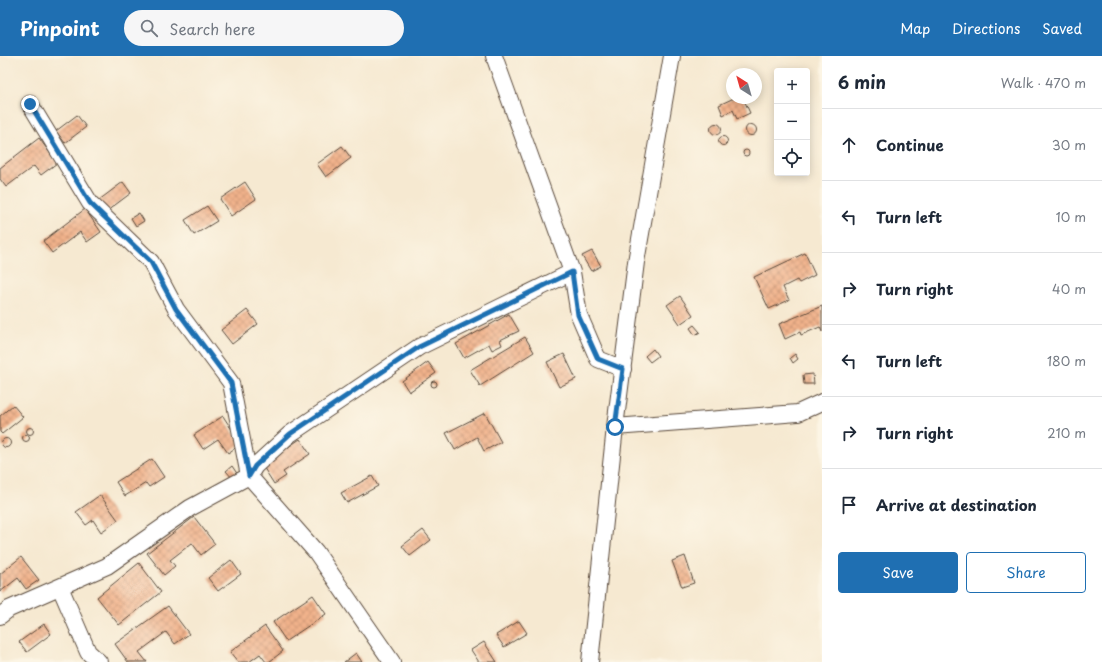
<!DOCTYPE html>
<meta charset="utf-8">
<style>
body{margin:0;font-family:"Playpen Sans",sans-serif;background:#f6f6f7;color:#1f2937}
.controls{position:absolute;right:12px;top:12px;display:grid;overflow:hidden;border-radius:4px;box-shadow:0 2px 10px #0003}
.controls button{width:36px;height:36px;display:grid;place-items:center;padding:0;border:0;border-bottom:1px solid #e0e1e3;background:#fff;color:#1f2937;font:20px sans-serif}
.compass{position:absolute;left:726px;top:12px;width:36px;height:36px;border-radius:50%;background:#fff;box-shadow:0 2px 10px #0003;rotate:323deg}
.stop{position:absolute;width:12px;height:12px;margin:-9px;border:3px solid #1f6fb2;border-radius:50%;background:#fff}
.stop.end{background:#1f6fb2;border-color:#fff;box-shadow:0 1px 4px #0008}
.list{margin:0;padding:0;list-style:none}
h2{display:flex;justify-content:space-between;align-items:center;height:52px;margin:0;padding:0 16px;font-size:17px}
h2 small{font-size:13px;font-weight:400;color:#747a83}
.list li{display:grid;grid-template-columns:26px 1fr auto;gap:12px;align-items:center;box-sizing:border-box;height:72px;padding:0 16px;border-top:1px solid #e0e1e3}
.list b{display:block;font-size:15px;white-space:nowrap}
.list em{font-size:13px;font-style:normal;color:#747a83}
.actions{display:flex;gap:8px;padding:12px 16px}
.actions a{flex:1;padding:9px 0;border:1px solid #1f6fb2;border-radius:4px;text-align:center;font-size:14px;color:#1f6fb2}
.actions .main{background:#1f6fb2;color:#fff}
.icon{flex:none;width:22px;height:22px;fill:none;stroke:currentColor;stroke-width:2;stroke-linecap:round;stroke-linejoin:round}
.map{position:relative;flex:none;width:822px;height:606px;overflow:hidden}
header{display:flex;align-items:center;gap:24px;box-sizing:border-box;height:56px;padding:0 20px;background:#1f6fb2;color:#fff}
header strong{font-size:19px}
nav{display:flex;gap:22px;margin-inline-start:auto;font-size:14px}
.search{width:280px;height:36px;background:#f6f6f7;display:flex;align-items:center;gap:10px;box-sizing:border-box;padding:0 14px;border-radius:22px;color:#747a83;font-size:15px}
main{display:flex}
aside{flex:1;background:#fff}
.map>svg:first-child{display:block}
</style>
<header>
<strong>Pinpoint</strong>
<div class="search"><svg class="icon" aria-label="search" viewBox="0 0 24 24"><circle cx="10" cy="10" r="6"/><path d="M15 15l6 6"/></svg>Search here</div>
<nav><a>Map</a><a>Directions</a><a>Saved</a></nav>
</header>
<main>
<div class="map">
<svg width="822" height="606" viewBox="0 0 822 606">
<defs>
<pattern id="building-cross-hatch" width="8" height="8" patternUnits="userSpaceOnUse"><rect width="8" height="8" fill="#f1b28b"/><path d="M0 0l8 8M0 8l8-8" fill="none" stroke="#c49171"/></pattern>
</defs>
<rect width="100%" height="100%" fill="#fcf5e5"/>
<filter id="ink" filterUnits="userSpaceOnUse"><feTurbulence type="fractalNoise" baseFrequency=".025" numOctaves="2"/><feDisplacementMap in="SourceGraphic" scale="8" xChannelSelector="R" yChannelSelector="G"/><feConvolveMatrix kernelMatrix="1 2 1 2 8 2 1 2 1" color-interpolation-filters="sRGB"/></filter>
<filter id="wash" filterUnits="userSpaceOnUse"><feTurbulence type="fractalNoise" baseFrequency=".012" numOctaves="4" result="noise"/><feDisplacementMap in="SourceGraphic" scale="16" xChannelSelector="R" yChannelSelector="G"/><feGaussianBlur stdDeviation="0.9" result="paint"/><feColorMatrix in="noise" values="0 0 0 0 0 0 0 0 0 0 0 0 0 0 0 0 0 1.4 0 .05"/><feComposite in="paint" operator="in"/></filter>
<g filter="url(#wash)">
<rect width="100%" height="100%" fill="#f6e9d1"/>
<g id="blocks">
<path fill="url(#building-cross-hatch)" d="M734 42H743L750 57 737 63 733 54 723 59 719 49Z
M77 59 86 71 65 87 56 75Z
M710.5 73a5.5 5.5 0 1 1 11 0a5.5 5.5 0 1 1-11 0Z
M745.5 74a5.5 5.5 0 1 1 11 0a5.5 5.5 0 1 1-11 0Z
M718.5 85a4.5 4.5 0 1 1 9 0a4.5 4.5 0 1 1-9 0Z
M39 82 57 107 41 119 34 110 6 131 0 123V112Z
M342 90 351 102 326 121 317 108Z
M743 97a3 3 0 1 1 6 0a3 3 0 1 1-6 0Z
M123 126 131 137 107 155 99 144Z
M245 126 256 143 231 160 220 143Z
M207 150 217 165 194 179 185 164Z
M85 153 101 176 87 186 80 176 52 197 43 185Z
M139 157 144 165 136 170 131 162Z
M592 195 601 210 591 215 582 200Z
M805 197 815 219 799 227 797 224 783 231 789 244 769 253 754 221Z
M680 240 693 259 680 268 667 249Z
M822 250V276L820 271 801 279 800 276 785 283 779 268Z
M247 254 258 268 232 288 221 274Z
M509 258 519 275 500 284 502 289 492 294 489 288 464 302 456 288Z
M694 269 700 276 695 279 690 272Z
M525 281 534 296 480 330 470 314Z
M653 293 658 300 650 306 645 300Z
M564 298 576 323 559 331 547 306Z
M795 298 798 303 793 307 790 302Z
M428 306 436 317 409 336 402 325Z
M813 318 814 328H804L803 319Z
M431 328a3 3 0 1 1 6 0a3 3 0 1 1-6 0Z
M13 349 23 361 2 378 0 376V360Z
M485 357 501 386 484 395 477 381 455 394 446 377Z
M223 360 241 388 228 397 218 383 203 393 194 379Z
M26.5 375a3.5 3.5 0 1 1 7 0a3.5 3.5 0 1 1-7 0Z
M22.5 382a3.5 3.5 0 1 1 7 0a3.5 3.5 0 1 1-7 0Z
M1.5 387a4.5 4.5 0 1 1 9 0a4.5 4.5 0 1 1-9 0Z
M300 383 310 398 283 416 286 420 274 428 262 409Z
M152 403 164 421 149 431 146 427 125 440 116 426Z
M232 410 238 419 233 423 226 415Z
M372 420 378 430 347 447 341 437Z
M100 439 118 464 101 476 93 464 86 469 76 456Z
M194 461 215 488 201 499 192 487 170 504 175 510 164 519 147 497Z
M423 474 431 484 410 500 402 490Z
M685 500 694 527 682 531 672 505Z
M21 501 39 524 26 533 18 522 0 536V518Z
M231 504 241 518 218 535 208 522Z
M139 507 161 536 119 569 97 541Z
M313 539 326 558 286 585 273 566Z
M168 550 189 578 175 588 166 576 139 596 147 606H128L115 588Z
M519 565 527 577 504 591 496 579Z
M44 568 51 578 27 596 19 586Z
M265 570 283 595 269 606H266L260 598 249 606H238L230 596Z
M484 586 497 606H479L471 594Z
M356 597 362 606H344Z"/>
</g>
</g>
<g filter="url(#ink)">
<use href="#blocks" fill-opacity="0" stroke="#574739" stroke-width="1"/>
<g fill="none" stroke-linecap="round" stroke-linejoin="round">
<defs>
<path id="minor" d="M494 0 572 216 579 259 598 303 623 313
M30 48 90 147 151 206 176 253 231 327 249 420 316 496 392 606
M615 371 798 357 822 346
M60 531 88 596 99 606
M0 560 9 553 107 510 190 452 249 420 255 410 290 378 419 291 572 216
M590 606 615 371 636 206 672 0"/>
</defs>
<use href="#minor" stroke="#574739" stroke-width="18"/>
<use href="#minor" stroke="#fff" stroke-width="16"/>
</g>
</g>
<g fill="none" stroke-linecap="round" stroke-linejoin="round" filter="url(#ink)">
<path stroke="#1f6fb2" stroke-width="5" d="M30 48 90 147 151 206 176 253 231 327 249 420 255 410 290 378 419 291 572 216 578 259 598 303 623 313 615 371"/>
</g>
</svg>
<div class="controls">
<button>+</button>
<button>−</button>
<button><svg class="icon" aria-label="locate" viewBox="0 0 24 24"><circle cx="12" cy="12" r="6"/><path d="M12 2v4M12 18v4M2 12h4M18 12h4"/></svg></button>
</div>
<svg class="compass" viewBox="-18 -18 36 36"><path d="M0-13l5 13h-10z" fill="#e53935"/><path d="M0 13l5-13h-10z" fill="#747a83"/></svg>
<div class="stop" style="left:615px;top:371px"></div>
<div class="stop end" style="left:30px;top:48px"></div>
</div>
<aside>
<h2>6 min<small>Walk · 470 m</small></h2>
<ul class="list">
<li><svg class="icon" aria-label="ahead" viewBox="0 0 24 24"><path d="M12 20V5M6 11l6-6 6 6"/></svg><div><b>Continue</b></div><em>30 m</em></li>
<li><svg class="icon" aria-label="left" viewBox="0 0 24 24"><path d="M17 20v-9H6M10 6l-5 5 5 5"/></svg><div><b>Turn left</b></div><em>10 m</em></li>
<li><svg class="icon" aria-label="right" viewBox="0 0 24 24"><path d="M7 20v-9h11M14 6l5 5-5 5"/></svg><div><b>Turn right</b></div><em>40 m</em></li>
<li><svg class="icon" aria-label="left" viewBox="0 0 24 24"><path d="M17 20v-9H6M10 6l-5 5 5 5"/></svg><div><b>Turn left</b></div><em>180 m</em></li>
<li><svg class="icon" aria-label="right" viewBox="0 0 24 24"><path d="M7 20v-9h11M14 6l5 5-5 5"/></svg><div><b>Turn right</b></div><em>210 m</em></li>
<li><svg class="icon" aria-label="arrive" viewBox="0 0 24 24"><path d="M6 21V4h12l-3 4 3 4H6"/></svg><div><b>Arrive at destination</b></div></li>
</ul>
<div class="actions"><a class="main">Save</a><a>Share</a></div>
</aside>
</main>
